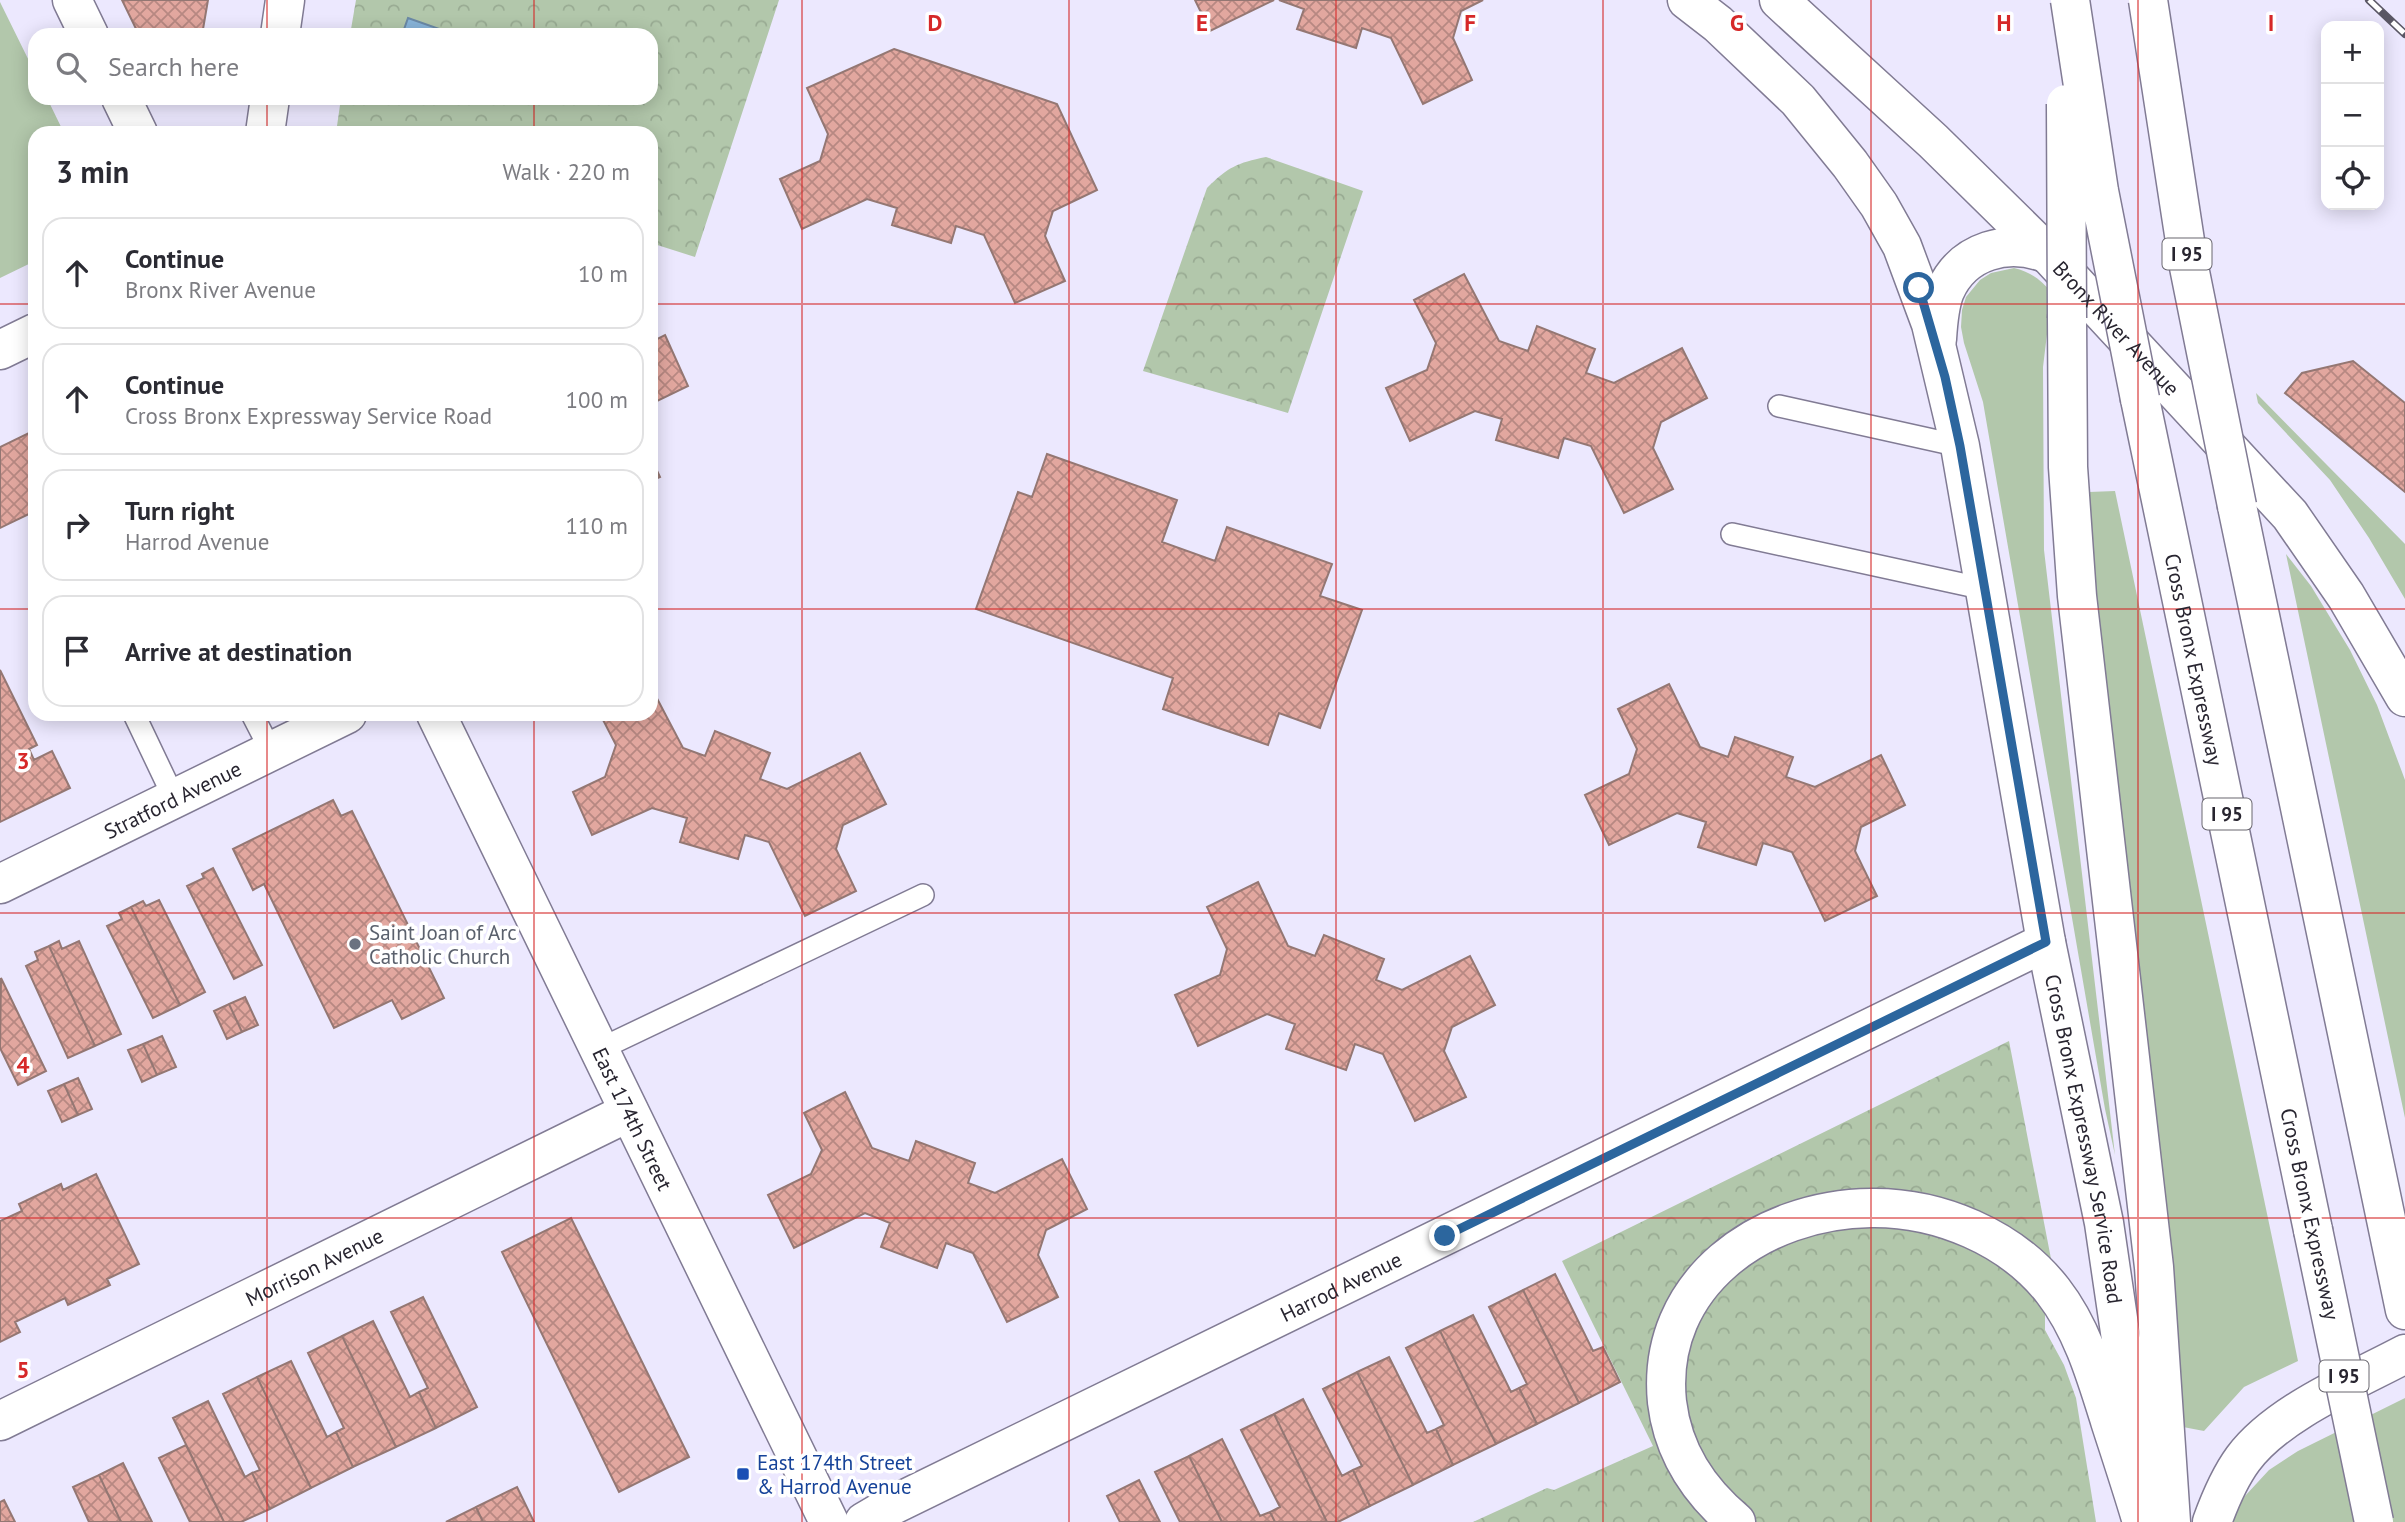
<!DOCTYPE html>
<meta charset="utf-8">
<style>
body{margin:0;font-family:"PT Sans",sans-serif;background:#f7f7f7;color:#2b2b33}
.controls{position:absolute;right:21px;top:21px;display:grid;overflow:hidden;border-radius:14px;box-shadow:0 4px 18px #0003}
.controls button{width:63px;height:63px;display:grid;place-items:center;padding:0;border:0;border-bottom:2px solid #e1e1e2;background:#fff;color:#2b2b33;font:35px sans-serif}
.stop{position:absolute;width:21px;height:21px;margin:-16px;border:5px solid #2c669e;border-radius:50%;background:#fff}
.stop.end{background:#2c669e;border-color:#fff;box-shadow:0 2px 7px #0008}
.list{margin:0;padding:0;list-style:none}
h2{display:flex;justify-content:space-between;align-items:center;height:91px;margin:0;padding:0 28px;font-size:30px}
h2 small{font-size:23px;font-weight:400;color:#7c7c81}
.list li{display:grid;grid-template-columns:46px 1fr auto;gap:21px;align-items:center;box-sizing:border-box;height:112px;margin:0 14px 14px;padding:0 14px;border:2px solid #e1e1e2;border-radius:21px}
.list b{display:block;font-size:26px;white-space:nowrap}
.list p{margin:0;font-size:23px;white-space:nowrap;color:#7c7c81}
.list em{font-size:23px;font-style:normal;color:#7c7c81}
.icon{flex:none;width:38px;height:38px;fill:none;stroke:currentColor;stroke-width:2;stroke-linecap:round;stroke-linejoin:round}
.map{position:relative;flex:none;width:2405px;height:1522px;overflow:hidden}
.search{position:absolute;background:#fff;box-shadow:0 4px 18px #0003;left:28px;top:28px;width:630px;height:77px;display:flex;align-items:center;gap:18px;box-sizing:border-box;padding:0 24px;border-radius:21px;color:#7c7c81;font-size:26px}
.panel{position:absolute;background:#fff;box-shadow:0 4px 18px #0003;left:28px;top:126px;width:630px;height:595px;border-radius:21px}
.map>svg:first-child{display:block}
</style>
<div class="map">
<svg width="2405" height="1522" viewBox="0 0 2405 1522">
<defs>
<pattern id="forest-crowns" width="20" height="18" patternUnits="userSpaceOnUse" patternTransform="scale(1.75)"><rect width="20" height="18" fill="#b2c7ab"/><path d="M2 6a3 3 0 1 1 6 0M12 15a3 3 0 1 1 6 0" fill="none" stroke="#99ab93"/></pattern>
<pattern id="building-cross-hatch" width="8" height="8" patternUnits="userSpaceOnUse" patternTransform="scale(1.75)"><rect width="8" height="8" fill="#e2a79f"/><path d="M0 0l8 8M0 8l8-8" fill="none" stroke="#b78882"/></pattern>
</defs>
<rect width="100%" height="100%" fill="#ece8fe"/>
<path fill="#b2c7ab" d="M0 2 35 73V98H47L64 133H35V261L0 278Z
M2014 268C2031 272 2041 280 2052 293L2043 367 2044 550 2115 1155 2105 1109 1983 402 1964 343 1961 327 1962 310 1966 297 1980 280 1991 273Z
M2256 393 2405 544V599L2369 538 2330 480 2258 403Z
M2115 491 2298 1361 2244 1387 2204 1431 2183 1427 2160 1160 2095 585 2089 492Z
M2286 554 2311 586 2350 650 2377 705 2405 780V1118Z
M2405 1398V1522H2230L2245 1496 2269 1470 2298 1451Z"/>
<path fill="url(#forest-crowns)" d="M356 0H779L695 257 651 243V133H336L341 98H651V35H350Z
M1266 157 1363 191 1288 413 1143 371 1207 188C1228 167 1237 163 1266 157Z
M2009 1041 2052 1264 2045 1309V1330L2064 1365 2076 1398 2096 1522H1473L1547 1488 1554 1490 1653 1446 1562 1261Z"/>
<path fill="#88b4d9" stroke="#6b89a6" stroke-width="2" d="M408 18 448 32 447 35H402Z"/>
<path fill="url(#building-cross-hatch)" stroke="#947773" stroke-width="2" d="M122 0H208L202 35H139Z
M1195 0H1274L1210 31Z
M1279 0H1483L1461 11 1453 38 1472 80 1423 104 1391 38 1362 28 1356 48 1297 29 1304 9Z
M894 49 1057 104 1097 190 1053 211 1045 236 1065 281 1015 303 984 235 956 226 951 243 892 225 897 208 867 199 802 229 780 179 820 161 828 134 807 88Z
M1464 274 1499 341 1528 351 1537 326 1595 349 1586 373 1614 383 1682 348 1707 398 1661 422 1653 448 1673 489 1624 513 1591 446 1564 438 1558 458 1496 440 1502 419 1475 411 1410 441 1386 388 1427 370 1436 343 1414 300Z
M665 335 688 386 651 404V342Z
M2353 361 2405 403V492L2285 393 2302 373Z
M35 430V511L0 528V447Z
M1047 454 1177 500 1162 542 1215 561 1227 527 1332 564 1320 596 1362 610 1320 728 1279 713 1268 745 1163 709 1173 678 976 609 1018 492 1032 497Z
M651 458 660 477 651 481Z
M0 670 37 745 29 749 34 760 52 751 70 788 0 822Z
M1669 684 1700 747 1728 757 1735 737 1793 757 1786 777 1815 787 1881 755 1905 805 1861 827 1855 851 1877 896 1825 921 1792 852 1763 843 1756 865 1698 847 1706 822 1677 813 1609 845 1585 795 1629 774 1637 749 1618 709Z
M651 687 683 748 705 756 715 731 770 753 760 779 787 789 860 753 886 804 843 825 836 849 856 891 805 916 769 842 745 835 738 859 680 842 687 818 652 808 592 835 573 792 605 777 616 745 600 714H651Z
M333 800 341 816 352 811 444 998 402 1019 392 1000 334 1028 264 884 253 890 233 849Z
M213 868 262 965 234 979 187 886 204 878 202 874Z
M1258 882 1288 946 1315 956 1324 935 1384 959 1376 980 1402 990 1470 956 1495 1005 1452 1027 1444 1051 1466 1097 1415 1121 1383 1054 1355 1044 1346 1070 1286 1049 1295 1024 1267 1014 1198 1046 1175 995 1220 975 1227 949 1207 907Z
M159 900 205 992 180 1005 131 907 143 901 146 906Z
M131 907 180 1005 153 1018 107 926 122 919 119 913Z
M59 941 62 949 79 941 121 1034 95 1046 49 946Z
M49 946 95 1046 68 1058 26 966 38 960 35 952Z
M1 978 46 1071 18 1085 0 1048Z
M245 997 258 1025 242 1032 229 1004Z
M229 1004 242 1032 227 1039 214 1011Z
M162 1036 176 1067 157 1075 143 1044Z
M143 1044 157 1075 142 1082 128 1050Z
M78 1078 92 1109 78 1115 64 1084Z
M64 1084 78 1115 62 1122 48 1091Z
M845 1092 872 1148 909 1161 916 1141 975 1163 968 1183 995 1193 1062 1159 1087 1209 1046 1230 1038 1255 1058 1297 1007 1322 973 1253 946 1243 937 1268 881 1247 890 1223 865 1213 794 1248 768 1195 811 1174 822 1150 804 1113Z
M96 1174 139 1264 107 1279 110 1285 68 1305 65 1298 15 1322 20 1332 0 1342V1221L22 1211 19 1204 61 1184 63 1190Z
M571 1218 689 1457 619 1492 502 1252Z
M1555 1274 1593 1351 1603 1347 1620 1382 1579 1403 1523 1290Z
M1523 1290 1579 1403 1537 1424 1519 1388 1527 1384 1489 1307Z
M423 1297 477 1407 436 1428 419 1392 428 1388 391 1312Z
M1473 1315 1511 1392 1519 1388 1537 1424 1496 1444 1440 1331Z
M373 1321 410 1397 419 1392 436 1428 396 1447 342 1336Z
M1440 1331 1496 1444 1453 1465 1436 1429 1444 1425 1406 1348Z
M342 1336 396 1447 353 1467 336 1432 344 1428 308 1353Z
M1389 1357 1427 1433 1436 1429 1453 1465 1413 1485 1357 1372Z
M291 1361 327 1437 336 1432 353 1467 311 1488 257 1377Z
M1357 1372 1413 1485 1370 1506 1353 1470 1362 1466 1323 1389Z
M257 1377 311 1488 270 1509 252 1473 260 1470 223 1394Z
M1303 1399 1342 1476 1353 1470 1370 1506 1338 1522H1327L1274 1414Z
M208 1401 245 1477 252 1473 270 1509 241 1522H224L173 1418Z
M1274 1414 1327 1522H1275L1270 1512 1280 1507 1241 1430Z
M1222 1439 1260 1516 1270 1512 1275 1522H1222L1189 1456Z
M186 1445 224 1522H190L159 1458Z
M1189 1456 1222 1522H1180L1155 1472Z
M123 1463 152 1522H121L99 1475Z
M99 1475 121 1522H89L73 1487Z
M1139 1480 1160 1522H1120L1107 1496Z
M517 1487 534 1522H483L476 1507Z
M4 1500 15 1522H0V1502Z
M476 1507 483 1522H446Z"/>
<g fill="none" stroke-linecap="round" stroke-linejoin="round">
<defs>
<path id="service" d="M1779 406 1960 446
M1732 534 1985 589
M134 714 174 798
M252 714 271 751
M598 1050 923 895"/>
<g id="minor">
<path d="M72 0 89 35"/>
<path d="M121 98 138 133"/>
<path d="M0 350 35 333"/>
<path id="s1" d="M0 884 347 714"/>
<path id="s2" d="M0 1421 629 1112"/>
</g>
<g id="secondary">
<path id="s3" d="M1687 0 1718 24 1798 100 1850 164 1879 205 1902 246 1931 324 1960 446 2046 942 2104 1223 2143 1489"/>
<path id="s4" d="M1779 0 1933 141 2048 254 2290 515 2346 596 2405 697"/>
<path d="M280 35 285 0"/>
<path d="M265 133 270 98"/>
<path d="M1937 339C1938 323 1939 306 1945 291 1963 250 2008 238 2048 254"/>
<path id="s5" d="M436 714 829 1522"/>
<path id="s6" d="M864 1522 893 1505 2046 942"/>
</g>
<path id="primary" d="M2212 1522C2220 1500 2229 1478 2243 1459 2277 1413 2354 1381 2405 1354"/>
<g id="motorway">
<path d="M2067 318 2068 467 2077 596 2154 1267 2171 1522"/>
<path id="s7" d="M2140 399 2313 1230"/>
<path d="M2237 506 2405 1310"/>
<path d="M1736 1522C1698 1490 1673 1452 1667 1402 1655 1283 1762 1209 1871 1208 1938 1207 2011 1237 2053 1291 2082 1328 2096 1376 2110 1421 2121 1455 2132 1488 2142 1522"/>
</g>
</defs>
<use href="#service" stroke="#817b94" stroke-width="24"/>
<use href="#minor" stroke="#817b94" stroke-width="41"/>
<use href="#secondary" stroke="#817b94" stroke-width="41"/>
<use href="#primary" stroke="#817b94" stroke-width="41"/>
<use href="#motorway" stroke="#817b94" stroke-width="41"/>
<use href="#service" stroke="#fff" stroke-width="21"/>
<use href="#minor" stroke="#fff" stroke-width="38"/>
<use href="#secondary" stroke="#fff" stroke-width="38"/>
<use href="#primary" stroke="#fff" stroke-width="38"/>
<use href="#motorway" stroke="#fff" stroke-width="38"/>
<defs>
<path id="rail" d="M2369 0 2405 34"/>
</defs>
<use href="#rail" stroke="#5a5765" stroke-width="8"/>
<use href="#rail" stroke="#fff" stroke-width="5" stroke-dasharray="16" stroke-linecap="butt"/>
<defs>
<path id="motorway-bridge" d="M2070 0 2099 191 2140 399
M2148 0 2189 267 2237 506
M2066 104 2067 318
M2313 1230 2374 1522"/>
</defs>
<use href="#motorway-bridge" stroke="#817b94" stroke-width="41" stroke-linecap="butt"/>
<use href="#motorway-bridge" stroke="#fff" stroke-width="38"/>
</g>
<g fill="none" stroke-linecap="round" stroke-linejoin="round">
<path stroke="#2c669e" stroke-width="9" d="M1445 1236 2046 942 1960 446 1945 377 1919 288"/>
</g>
<path fill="none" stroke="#d62828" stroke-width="2" stroke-opacity="0.55" d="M267 0V35M534 0V35M802 0V1522M1069 0V1522M1336 0V1522M1603 0V1522M1871 0V1522M2138 0V1522M267 98V133M534 98V133M0 304H35M651 304H2405M0 609H35M651 609H2405M267 714V1522M534 714V1522M0 913H2405M0 1218H2405"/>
<circle fill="#6b7280" stroke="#fff" stroke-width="2.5" cx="355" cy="944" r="7"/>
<rect fill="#1a4fb4" stroke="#fff" stroke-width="2.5" x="736" y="1467" width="14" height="14" rx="3.5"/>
<g text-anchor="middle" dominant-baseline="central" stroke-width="7" stroke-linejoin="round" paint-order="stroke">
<g fill="#fff" stroke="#68666e" stroke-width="2">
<rect x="2162.5" y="238.5" width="49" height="31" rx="5"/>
<rect x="2202.5" y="798.5" width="49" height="31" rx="5"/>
<rect x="2319.5" y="1360.5" width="49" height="31" rx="5"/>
</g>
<g font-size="19" font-weight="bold" fill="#282530">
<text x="2187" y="254">I 95</text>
<text x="2227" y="814">I 95</text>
<text x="2344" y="1376">I 95</text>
</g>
<g font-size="21" fill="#282530" stroke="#fff">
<text stroke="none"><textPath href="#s4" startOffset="471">Bronx River Avenue</textPath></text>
<text stroke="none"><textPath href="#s7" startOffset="266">Cross Bronx Expressway</textPath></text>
<text stroke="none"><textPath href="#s1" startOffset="192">Stratford Avenue</textPath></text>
<text stroke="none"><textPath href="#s5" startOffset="450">East 174th Street</textPath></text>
<text stroke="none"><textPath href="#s3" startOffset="1242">Cross Bronx Expressway Service Road</textPath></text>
<text transform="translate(2310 1214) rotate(78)">Cross Bronx Expressway</text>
<text stroke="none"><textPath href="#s2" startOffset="350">Morrison Avenue</textPath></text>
<text stroke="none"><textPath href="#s6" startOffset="532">Harrod Avenue</textPath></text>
</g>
<g font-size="21" fill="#5b616d" stroke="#fff" text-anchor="start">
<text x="369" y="932">Saint Joan of Arc<tspan x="369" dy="24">Catholic Church</tspan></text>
</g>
<g font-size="21" fill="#164399" stroke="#fff" text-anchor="start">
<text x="757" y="1462">East 174th Street<tspan x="757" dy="24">&amp; Harrod Avenue</tspan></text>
</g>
</g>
<g font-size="23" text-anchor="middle" font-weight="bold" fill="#d62828" stroke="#fff" stroke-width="7" stroke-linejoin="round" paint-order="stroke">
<text x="935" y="31">D</text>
<text x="1202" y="31">E</text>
<text x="1470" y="31">F</text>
<text x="1737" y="31">G</text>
<text x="2004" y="31">H</text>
<text x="2271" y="31">I</text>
<text x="23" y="769">3</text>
<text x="23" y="1073">4</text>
<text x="23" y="1378">5</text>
</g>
</svg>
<div class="controls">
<button>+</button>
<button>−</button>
<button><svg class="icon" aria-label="locate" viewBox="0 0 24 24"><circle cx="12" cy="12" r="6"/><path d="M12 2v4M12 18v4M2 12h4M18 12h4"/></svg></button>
</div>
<div class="stop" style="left:1919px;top:288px"></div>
<div class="stop end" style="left:1445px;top:1236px"></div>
<div class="search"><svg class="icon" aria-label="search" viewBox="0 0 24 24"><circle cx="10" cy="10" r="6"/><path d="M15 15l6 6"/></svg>Search here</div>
<section class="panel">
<h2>3 min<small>Walk · 220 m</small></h2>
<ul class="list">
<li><svg class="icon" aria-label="ahead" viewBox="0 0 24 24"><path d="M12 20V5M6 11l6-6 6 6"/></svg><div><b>Continue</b><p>Bronx River Avenue</p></div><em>10 m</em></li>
<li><svg class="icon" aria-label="ahead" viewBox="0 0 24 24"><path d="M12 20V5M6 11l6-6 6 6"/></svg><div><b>Continue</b><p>Cross Bronx Expressway Service Road</p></div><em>100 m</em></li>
<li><svg class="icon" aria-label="right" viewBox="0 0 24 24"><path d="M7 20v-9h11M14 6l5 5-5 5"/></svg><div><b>Turn right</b><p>Harrod Avenue</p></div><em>110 m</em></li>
<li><svg class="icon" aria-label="arrive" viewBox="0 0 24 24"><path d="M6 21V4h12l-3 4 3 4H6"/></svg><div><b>Arrive at destination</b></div></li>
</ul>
</section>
</div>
